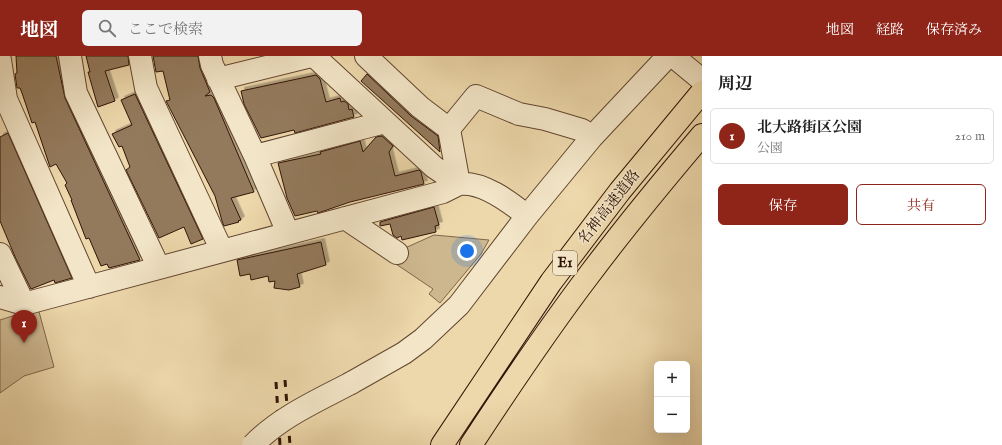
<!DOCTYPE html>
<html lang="ja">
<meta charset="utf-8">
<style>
body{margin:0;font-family:"IM FELL English","Noto Serif JP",serif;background:#f2f2f2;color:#222}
.controls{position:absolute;right:12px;bottom:12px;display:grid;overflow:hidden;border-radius:6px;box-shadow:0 4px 16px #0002}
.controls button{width:36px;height:36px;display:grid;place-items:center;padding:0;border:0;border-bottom:1px solid #e0e0e0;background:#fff;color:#222;font:20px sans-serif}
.you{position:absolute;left:467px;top:195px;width:14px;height:14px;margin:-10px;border:3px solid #fff;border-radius:50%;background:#1a73e8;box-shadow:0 0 0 6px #1a73e833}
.badge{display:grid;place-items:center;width:26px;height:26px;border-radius:50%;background:#8f2418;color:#fff;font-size:13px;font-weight:700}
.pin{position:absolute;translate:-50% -33px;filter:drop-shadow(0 1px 2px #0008)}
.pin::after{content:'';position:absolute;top:21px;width:14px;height:12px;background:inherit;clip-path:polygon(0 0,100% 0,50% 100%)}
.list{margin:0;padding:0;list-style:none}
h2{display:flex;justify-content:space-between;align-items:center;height:52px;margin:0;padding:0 16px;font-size:17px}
h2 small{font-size:13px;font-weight:400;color:#767676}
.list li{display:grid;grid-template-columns:26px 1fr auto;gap:12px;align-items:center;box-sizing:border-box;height:56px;margin:0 8px 8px;padding:0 8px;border:1px solid #e0e0e0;border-radius:6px}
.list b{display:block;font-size:15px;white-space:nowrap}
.list p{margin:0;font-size:13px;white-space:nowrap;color:#767676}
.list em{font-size:13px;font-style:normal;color:#767676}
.actions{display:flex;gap:8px;padding:12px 16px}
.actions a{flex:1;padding:9px 0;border:1px solid #8f2418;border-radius:6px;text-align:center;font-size:14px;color:#8f2418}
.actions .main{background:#8f2418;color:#fff}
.icon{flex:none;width:22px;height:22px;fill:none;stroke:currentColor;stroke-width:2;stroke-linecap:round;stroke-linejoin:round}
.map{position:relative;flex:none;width:702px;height:389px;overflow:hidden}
header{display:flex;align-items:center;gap:24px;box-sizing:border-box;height:56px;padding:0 20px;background:#8f2418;color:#fff}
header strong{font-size:19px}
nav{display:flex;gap:22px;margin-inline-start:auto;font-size:14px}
.search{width:280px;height:36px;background:#f2f2f2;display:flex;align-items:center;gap:10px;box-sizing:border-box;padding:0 14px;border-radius:6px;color:#767676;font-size:15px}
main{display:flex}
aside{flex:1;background:#fff}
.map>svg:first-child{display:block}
</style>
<header>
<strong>地図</strong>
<div class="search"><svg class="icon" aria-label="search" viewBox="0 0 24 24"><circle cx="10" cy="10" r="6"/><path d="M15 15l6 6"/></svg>ここで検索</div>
<nav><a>地図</a><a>経路</a><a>保存済み</a></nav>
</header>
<main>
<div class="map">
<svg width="702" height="389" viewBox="0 0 702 389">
<defs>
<filter id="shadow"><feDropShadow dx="3.5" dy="-3.5" stdDeviation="0" flood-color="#0004"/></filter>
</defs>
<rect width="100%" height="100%" fill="#edd8ab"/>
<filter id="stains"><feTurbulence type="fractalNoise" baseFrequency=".005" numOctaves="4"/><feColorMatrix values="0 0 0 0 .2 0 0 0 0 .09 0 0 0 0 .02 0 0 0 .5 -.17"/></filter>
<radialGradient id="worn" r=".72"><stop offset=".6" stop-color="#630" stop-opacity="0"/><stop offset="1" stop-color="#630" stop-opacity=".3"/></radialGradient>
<path fill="#cdb78f" stroke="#80664a" d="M434 179 489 184 481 198 440 247 429 238 433 233 393 206 405 192Z
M38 252 54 311 24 320 0 337V264Z"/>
<path fill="#937a5c" stroke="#321406" filter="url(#shadow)" d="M16 0H56L65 42 140 204 109 212 107 208 101 210 89 182 86 183 71 144H72L65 129 67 127 56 108 50 111 35 66 32 67 22 37 20 32H17L15 18 17 17Z
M86 0H128L129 9 105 15 115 45 98 51 88 16H90Z
M153 0H198L200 12 210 36 205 40 211 39 214 42 254 136 231 142 241 164 238 165 239 166 224 170 222 165 215 140 166 45 170 44 163 15 156 16Z
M367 18 411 60 438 80 440 96 361 25Z
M316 19 320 23 326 46 340 42 341 46 344 45 348 48 349 54 352 53 354 61 295 77 294 74 261 82 244 48 241 35Z
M135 38 203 183 191 188 184 171 159 182 126 114 130 111 122 90 119 91 112 78 132 69 121 44Z
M8 77 72 222 55 227 54 224 31 233 16 203 0 165V81Z
M382 80 393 90 389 96 395 120 419 114 421 116 424 128 350 146 318 157 317 155 295 160 287 142 278 107 321 98 320 96 360 85 363 96 376 81Z
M434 151 439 169 435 170 436 176 402 184 401 180 397 182 393 179 390 168 380 170V166Z
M321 186 326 209 297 218 300 231 289 234 274 232 275 225 269 226 268 220 251 224 250 218 240 220 237 204Z"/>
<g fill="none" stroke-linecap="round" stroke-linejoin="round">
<defs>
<path id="minor" d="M70 0 76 37 159 212
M140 0 146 32 222 195
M210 0 212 9 255 100 288 177
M314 0 434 111 459 128C482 125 510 146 527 160
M673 0 702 24
M0 4 6 43 89 231
M218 23 311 0
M449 73 476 40 519 58 545 63 582 74 592 81
M255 100 385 66
M345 162 397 197
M0 198 24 248
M0 241 24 248 443 136 459 128 449 73 420 51 366 0
M351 327 404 297 423 283 459 249 527 160 592 81 668 0"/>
<path id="highway" d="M442 389 551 226 620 135 702 36
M471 389C509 331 547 274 589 219 625 171 663 125 702 79"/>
</defs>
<use href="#minor" stroke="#61452f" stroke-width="24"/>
<use href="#highway" stroke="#321406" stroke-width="24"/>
<use href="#minor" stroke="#f3e6c8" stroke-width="22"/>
<use href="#highway" stroke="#edd8ab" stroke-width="22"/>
<path stroke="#321406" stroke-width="3" stroke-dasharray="7 7" stroke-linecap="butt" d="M285 324 290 389
M276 326 280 389"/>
<defs>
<path id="minor-bridge" d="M253 389C280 361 317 345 351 327"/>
</defs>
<use href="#minor-bridge" stroke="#61452f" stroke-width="24" stroke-linecap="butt"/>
<use href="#minor-bridge" stroke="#f3e6c8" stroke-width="22"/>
</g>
<g text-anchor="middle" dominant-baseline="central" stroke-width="3" stroke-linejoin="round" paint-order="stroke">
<rect fill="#f3e6c8" stroke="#6c5340" stroke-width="1" x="553" y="195" width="24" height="24" rx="3"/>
<g font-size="14" font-weight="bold" fill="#321406">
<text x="565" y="207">E1</text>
</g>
<g font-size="15" fill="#321406" stroke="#f3e6c8">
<text transform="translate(609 151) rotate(-52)">名神高速道路</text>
</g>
</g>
<rect width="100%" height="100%" filter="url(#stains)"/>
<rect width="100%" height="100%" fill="url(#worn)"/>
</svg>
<div class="controls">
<button>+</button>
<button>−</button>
</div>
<div class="you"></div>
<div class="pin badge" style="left:24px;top:287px">1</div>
</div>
<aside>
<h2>周辺<small></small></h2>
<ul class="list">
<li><span class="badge">1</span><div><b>北大路街区公園</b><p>公園</p></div><em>210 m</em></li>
</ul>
<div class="actions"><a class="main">保存</a><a>共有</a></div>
</aside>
</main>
